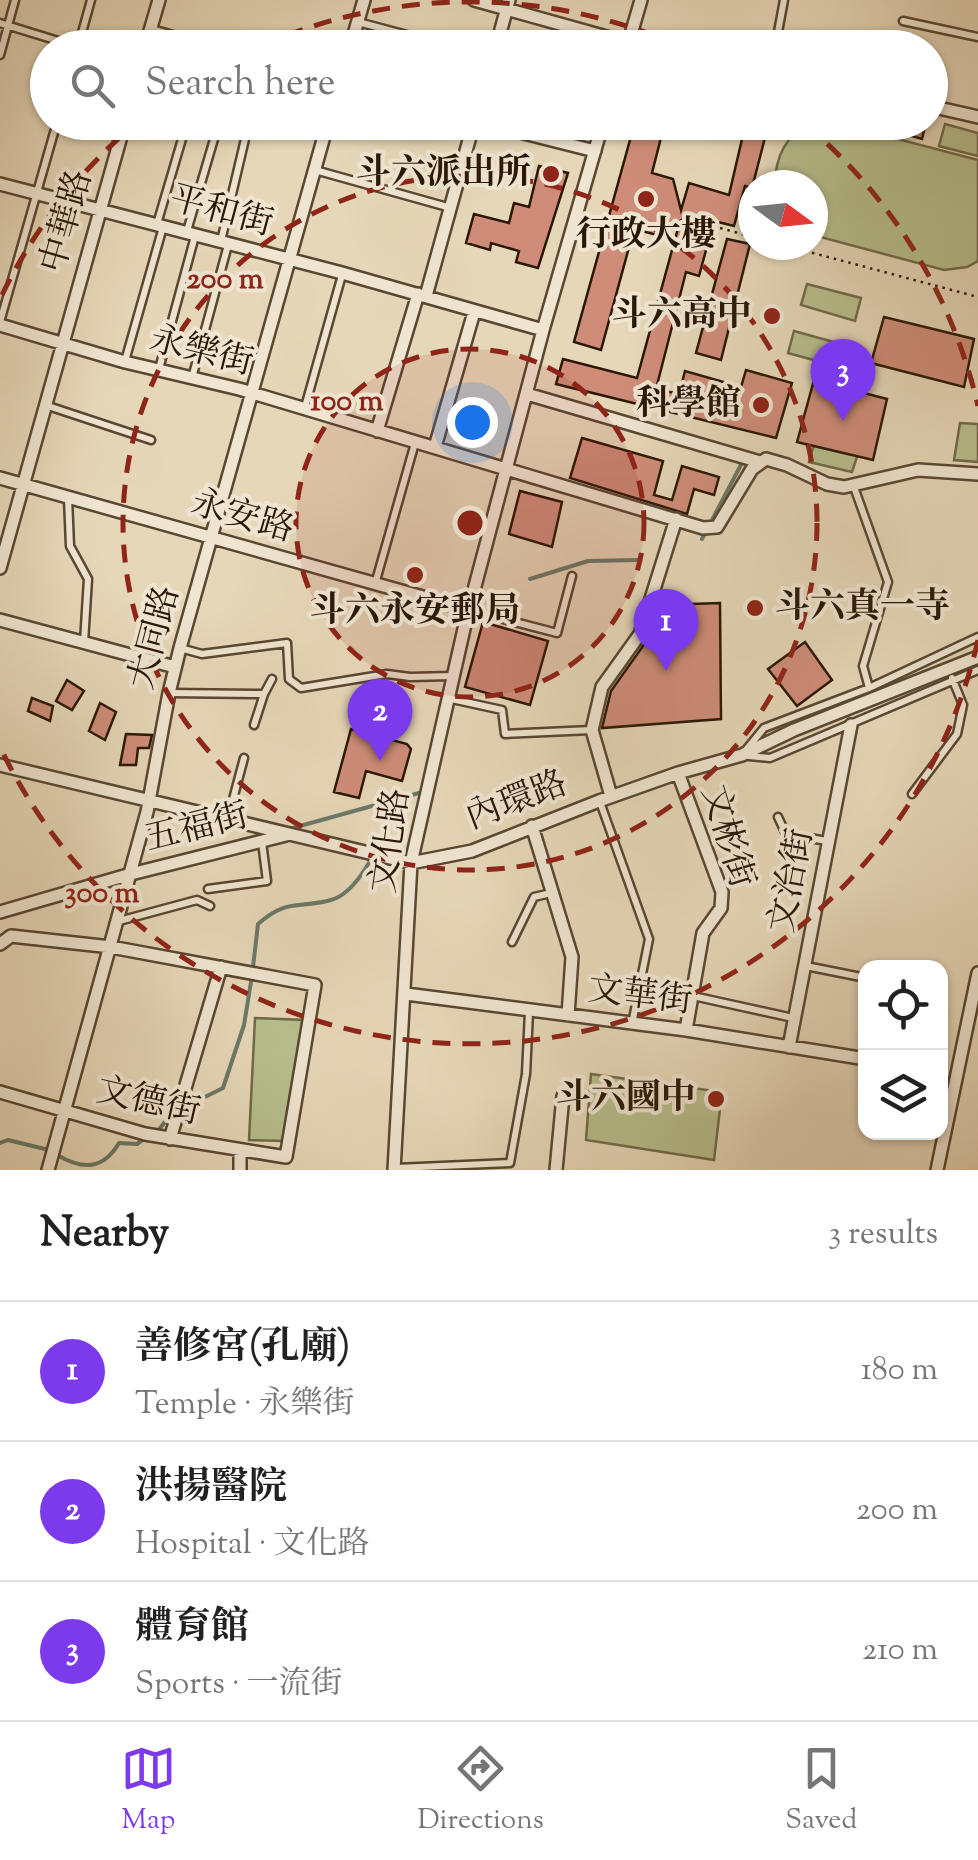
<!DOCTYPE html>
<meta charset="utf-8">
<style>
body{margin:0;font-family:"Sorts Mill Goudy","Noto Serif TC",serif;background:#f2f2f2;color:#222}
.controls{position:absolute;right:30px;bottom:30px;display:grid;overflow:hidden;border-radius:20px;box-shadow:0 2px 8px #0004}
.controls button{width:90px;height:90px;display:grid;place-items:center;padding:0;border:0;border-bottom:2px solid #e0e0e0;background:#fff;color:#222;font:50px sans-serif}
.compass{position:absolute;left:738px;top:170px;width:90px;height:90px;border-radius:50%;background:#fff;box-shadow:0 2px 8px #0004;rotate:105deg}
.you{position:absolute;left:472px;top:422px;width:35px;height:35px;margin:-25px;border:8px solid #fff;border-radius:50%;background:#1a73e8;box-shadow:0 0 0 15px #1a73e833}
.badge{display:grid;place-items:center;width:65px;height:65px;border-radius:50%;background:#7c3aed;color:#fff;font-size:32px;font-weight:700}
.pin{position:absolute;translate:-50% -82px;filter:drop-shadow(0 2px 5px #0008)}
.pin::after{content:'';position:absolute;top:52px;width:35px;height:30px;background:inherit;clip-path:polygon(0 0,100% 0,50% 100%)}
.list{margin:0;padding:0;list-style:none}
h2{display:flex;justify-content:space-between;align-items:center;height:130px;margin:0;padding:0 40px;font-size:42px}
h2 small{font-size:32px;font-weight:400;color:#767676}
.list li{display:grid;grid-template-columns:65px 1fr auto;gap:30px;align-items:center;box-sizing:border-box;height:140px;padding:0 40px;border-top:2px solid #e0e0e0}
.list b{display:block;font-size:38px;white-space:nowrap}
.list p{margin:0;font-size:32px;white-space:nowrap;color:#767676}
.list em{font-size:32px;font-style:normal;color:#767676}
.icon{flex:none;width:55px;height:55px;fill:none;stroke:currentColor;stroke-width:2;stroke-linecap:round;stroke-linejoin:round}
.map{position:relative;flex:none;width:978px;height:1170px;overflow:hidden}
.search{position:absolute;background:#fff;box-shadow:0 2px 8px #0004;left:30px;right:30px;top:30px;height:110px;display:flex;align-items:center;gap:25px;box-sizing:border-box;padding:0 35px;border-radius:55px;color:#767676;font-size:38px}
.sheet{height:550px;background:#fff}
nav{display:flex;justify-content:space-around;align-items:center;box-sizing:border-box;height:140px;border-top:2px solid #e0e0e0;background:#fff;font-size:28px;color:#767676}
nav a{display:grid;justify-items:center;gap:5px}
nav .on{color:#7c3aed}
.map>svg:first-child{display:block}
</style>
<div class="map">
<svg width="978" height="1170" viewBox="0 0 978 1170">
<rect width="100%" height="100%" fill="#e6d7b8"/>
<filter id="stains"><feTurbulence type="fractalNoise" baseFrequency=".002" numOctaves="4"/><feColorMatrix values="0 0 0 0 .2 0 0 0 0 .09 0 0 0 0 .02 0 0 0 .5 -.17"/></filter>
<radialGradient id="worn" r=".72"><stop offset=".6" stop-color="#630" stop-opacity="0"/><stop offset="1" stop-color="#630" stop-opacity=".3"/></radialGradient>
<path fill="#b7be8d" stroke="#706a49" stroke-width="2.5" d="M810 122 837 123 978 160V261L967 267 944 270 813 235V185H775C775 158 785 136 810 122Z
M945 124 978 133V156L939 146Z
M807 284 861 298 855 321 801 305Z
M794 331 848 346 843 368 788 353Z
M960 423 978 424V462L954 460Z
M815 440 859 451 852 472 809 462Z
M255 1018 305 1020 286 1141 249 1140Z
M591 1074 722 1092 714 1160 586 1140Z"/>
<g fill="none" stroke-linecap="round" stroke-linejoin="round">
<path stroke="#6b7968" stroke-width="4" d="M702 539 743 461
M530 579 588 561 639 560
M289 829 419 793
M253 967 258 924C287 898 298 909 331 900 364 891 385 828 400 798
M181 1109 223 1088 244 1025 251 982
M157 1132 172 1113
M0 1143 8 1140 49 1150
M57 1155C83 1170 103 1170 119 1143L137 1144 144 1139"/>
</g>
<path fill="#cf8d79" stroke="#2a1705" stroke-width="2.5" d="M509 35 547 44V48H506Z
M635 122H665L652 173 673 179 681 210 689 183 729 195 746 122H769L752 188 745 186 734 226 714 221 699 276 686 272 656 389 679 394 685 371 741 387 746 370 792 383 776 438 556 384 563 359 637 378 680 221 657 235 634 229 601 350 574 342Z
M893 122H926L922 139 891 130Z
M539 166 568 173 538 268 516 262 519 251 491 243 490 250 466 243 474 214 509 223 514 203 529 207Z
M727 239 750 244 721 360 696 353Z
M884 317 974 339 964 387 871 363Z
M814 380 887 399 873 460 797 442Z
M582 438 663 461 654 495 672 500 682 466 719 477 714 495 694 489 687 514 570 478Z
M520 491 562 502 552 547 509 534Z
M720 603 721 719 602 728 611 691 648 639 659 605Z
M483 622 548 641 530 705 465 687Z
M805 642 832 680 797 706 768 669Z
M67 680 84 691 72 710 56 701Z
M32 698 53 706 50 721 28 711Z
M100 703 116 712 105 740 89 731Z
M351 729 407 744 411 749 402 781 366 771 359 798 334 792Z
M126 734 152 735 149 748H138L136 765H120Z"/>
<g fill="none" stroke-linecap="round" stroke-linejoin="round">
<defs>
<path id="service" d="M903 21 978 37
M358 22 456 48
M0 23 81 48
M78 47 91 0
M775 48 784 0
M0 55 15 0
M315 170 451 208
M157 224 187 122
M187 231 219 122
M221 241 249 122
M0 322 57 122
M125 361 163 227
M159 369 195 236
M192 378 228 245
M45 405 151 440
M305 407 342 275
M854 487 888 582 863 666 869 688
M68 498 70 546 88 579 84 642
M375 584 415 443
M469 610 557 633 572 576
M180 648 202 654 287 643 289 679 301 688 387 674 410 677 452 676
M169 693 264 694 254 725
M264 694 272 679
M447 698 502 710 505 734 591 730
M746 750 764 728 869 688 978 637
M749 756 770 758 978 670
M912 794 957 734 963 705 952 678
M600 802 649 939 632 1024
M778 817 786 834 827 841
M228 818 244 758
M208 889 267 881 262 842
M119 921 197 900 210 906
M512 942 534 897 551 893
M806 966 866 978
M693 996 793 1018
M396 1168 510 1163 526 1074 529 1012"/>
<path id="minor" d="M474 0 628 43 655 40 685 48
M150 31 208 48
M145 48 159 0
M350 48 364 0
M496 48 509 0
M627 48 641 0
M930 106 978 117
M480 122 595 151
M0 184 342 273 543 330
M426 296 474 122
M0 325 125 362 239 389 703 528 717 527 752 469 766 459 787 465 827 484 844 487 918 470 978 474
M527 394 760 462
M377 431 418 294
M435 447 474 312
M0 478 469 610
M0 568 125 122
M0 620 175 667
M0 765 411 863 472 851 599 801 678 773 742 755 794 730 978 657
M678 773 722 892 721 908 703 933 686 1030
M611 796 592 730 602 687 640 634 676 519
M532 826 572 957 568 1015
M0 912 131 874 286 835
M0 944 11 936 111 947 315 985 286 1157 145 1134 0 1092
M406 994 686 1030 866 1059
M789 1047 851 725
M170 1139 221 967
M48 1170 147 812 169 693 180 648 328 122
M240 1170V1151
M394 1170 411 863 466 620 543 330 603 122
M556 1170 563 1096
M937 1170 978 973"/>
</defs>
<use href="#service" stroke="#594732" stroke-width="11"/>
<use href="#minor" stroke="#594732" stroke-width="16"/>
<path stroke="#2a1705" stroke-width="2.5" stroke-dasharray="2.5 5" stroke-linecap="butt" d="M684 218 753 237
M783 245 978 297"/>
<use href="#service" stroke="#efe5d1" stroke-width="6"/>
<use href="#minor" stroke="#efe5d1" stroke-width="11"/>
</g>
<circle cx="470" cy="523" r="174" fill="#8f2418" fill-opacity=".12"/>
<g fill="none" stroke="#8f2418" stroke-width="5" stroke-dasharray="18 12">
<circle cx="470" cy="523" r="174"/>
<circle cx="470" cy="523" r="347"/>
<path d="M978 640A521 521 0 0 1 2 751M2 295A521 521 0 0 1 135 124M258 47A521 521 0 0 1 682 47M805 124A521 521 0 0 1 978 406"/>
</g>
<g fill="#8f2418" stroke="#efe5d1" stroke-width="4">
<circle cx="551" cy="174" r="10"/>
<circle cx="646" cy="199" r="10"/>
<circle cx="772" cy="316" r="10"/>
<circle cx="761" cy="405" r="10"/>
<circle cx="415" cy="575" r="10"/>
<circle cx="755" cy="608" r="10"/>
<circle cx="716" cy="1099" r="10"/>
</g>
<g text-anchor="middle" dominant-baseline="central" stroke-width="8" stroke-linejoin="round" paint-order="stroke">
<g font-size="35" font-weight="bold" fill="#2a1705" stroke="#efe5d1" text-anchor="end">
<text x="531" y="174">斗六派出所</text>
<text x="646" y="236" text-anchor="middle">行政大樓</text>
<text x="752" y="316">斗六高中</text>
<text x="741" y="405">科學館</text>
<text x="775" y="608" text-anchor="start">斗六真一寺</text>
<text x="415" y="612" text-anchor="middle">斗六永安郵局</text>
<text x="696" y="1099">斗六國中</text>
</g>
<g font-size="35" fill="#2a1705" stroke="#efe5d1">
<text transform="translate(221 213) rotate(15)">平和街</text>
<text transform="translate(68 222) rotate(-74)">中華路</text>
<text transform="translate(201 353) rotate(14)">永樂街</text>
<text transform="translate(242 518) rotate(16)">永安路</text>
<text transform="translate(156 638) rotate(-75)">大同路</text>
<text transform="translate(517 802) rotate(-21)">內環路</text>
<text transform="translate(197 829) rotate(-14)">五福街</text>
<text transform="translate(726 837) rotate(73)">文彬街</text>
<text transform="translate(392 841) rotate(-82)">文化路</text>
<text transform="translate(793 881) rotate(-79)">文治街</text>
<text transform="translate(640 997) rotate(7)">文華街</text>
<text transform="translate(148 1103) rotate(13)">文德街</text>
</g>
</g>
<circle cx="470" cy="523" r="15" fill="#8f2418" stroke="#efe5d1" stroke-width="5"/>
<g font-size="30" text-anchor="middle" font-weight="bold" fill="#8f2418" stroke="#efe5d1" stroke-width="8" stroke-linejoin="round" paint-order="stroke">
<text x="225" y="288">200 m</text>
<text x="347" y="410">100 m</text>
<text x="102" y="902">300 m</text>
</g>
<rect width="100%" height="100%" filter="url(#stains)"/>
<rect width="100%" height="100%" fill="url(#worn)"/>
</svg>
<div class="controls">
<button><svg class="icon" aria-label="locate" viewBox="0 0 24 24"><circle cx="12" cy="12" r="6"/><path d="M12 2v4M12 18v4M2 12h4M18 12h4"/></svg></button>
<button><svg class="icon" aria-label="layers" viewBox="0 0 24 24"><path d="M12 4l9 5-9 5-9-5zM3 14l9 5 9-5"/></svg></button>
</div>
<svg class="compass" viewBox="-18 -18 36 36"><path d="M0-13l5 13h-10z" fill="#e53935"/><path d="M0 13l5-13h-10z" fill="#767676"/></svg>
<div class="you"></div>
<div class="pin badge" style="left:666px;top:671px">1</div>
<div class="pin badge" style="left:380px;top:761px">2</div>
<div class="pin badge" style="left:843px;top:421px">3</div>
<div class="search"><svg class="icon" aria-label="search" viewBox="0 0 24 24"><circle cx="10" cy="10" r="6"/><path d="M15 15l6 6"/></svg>Search here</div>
</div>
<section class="sheet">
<h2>Nearby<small>3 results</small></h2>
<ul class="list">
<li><span class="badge">1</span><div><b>善修宮(孔廟)</b><p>Temple · 永樂街</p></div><em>180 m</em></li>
<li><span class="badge">2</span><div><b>洪揚醫院</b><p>Hospital · 文化路</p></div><em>200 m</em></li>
<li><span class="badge">3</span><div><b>體育館</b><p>Sports · 一流街</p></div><em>210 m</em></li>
</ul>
</section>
<nav>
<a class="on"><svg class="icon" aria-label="map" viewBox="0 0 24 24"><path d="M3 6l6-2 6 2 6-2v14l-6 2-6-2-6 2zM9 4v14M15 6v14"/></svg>Map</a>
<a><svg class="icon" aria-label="directions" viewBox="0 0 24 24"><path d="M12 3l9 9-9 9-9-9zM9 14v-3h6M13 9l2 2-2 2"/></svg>Directions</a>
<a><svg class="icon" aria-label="saved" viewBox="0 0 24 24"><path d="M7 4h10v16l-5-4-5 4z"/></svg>Saved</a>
</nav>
